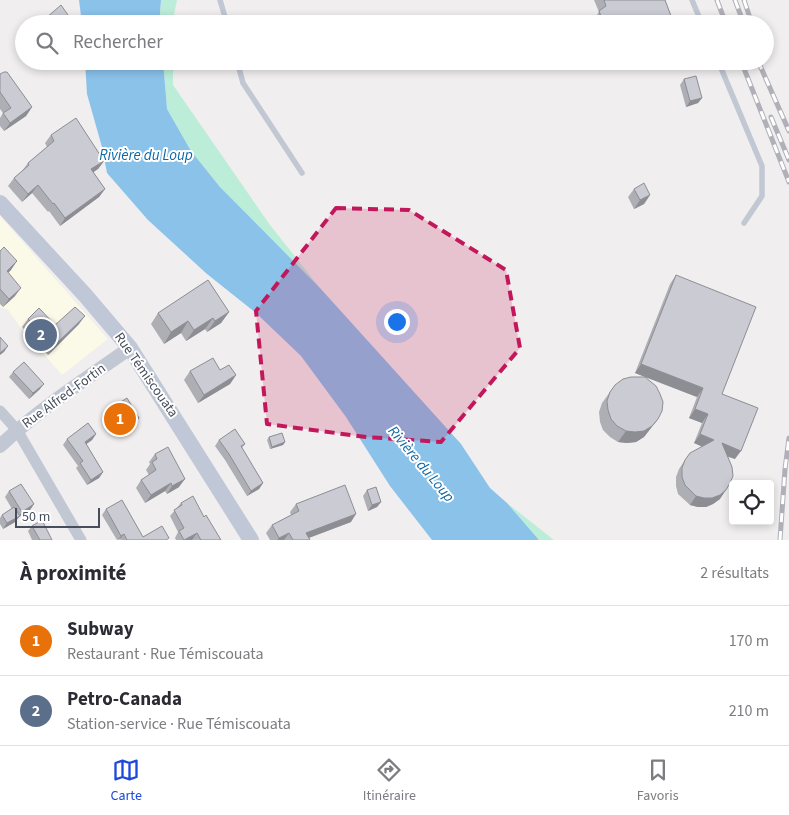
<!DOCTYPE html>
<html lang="fr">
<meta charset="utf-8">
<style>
body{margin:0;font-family:"Source Sans 3",sans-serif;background:#f2f2f3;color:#2b2b33}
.controls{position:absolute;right:15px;bottom:15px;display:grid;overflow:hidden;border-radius:5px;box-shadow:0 2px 8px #0003}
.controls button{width:45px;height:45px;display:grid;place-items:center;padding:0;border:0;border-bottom:1px solid #e1e1e2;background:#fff;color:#2b2b33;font:25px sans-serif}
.scale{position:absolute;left:15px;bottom:12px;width:85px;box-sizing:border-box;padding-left:5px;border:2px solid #464d5b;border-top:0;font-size:14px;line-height:18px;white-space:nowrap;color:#464d5b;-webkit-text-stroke:4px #fff;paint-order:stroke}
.you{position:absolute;left:396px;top:321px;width:18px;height:18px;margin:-12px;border:4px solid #fff;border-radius:50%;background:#1a73e8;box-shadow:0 0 0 8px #1a73e833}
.badge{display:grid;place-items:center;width:32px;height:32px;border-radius:50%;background:#1d49db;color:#fff;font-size:16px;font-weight:700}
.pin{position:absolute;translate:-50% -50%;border:2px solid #fff;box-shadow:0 1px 5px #0006}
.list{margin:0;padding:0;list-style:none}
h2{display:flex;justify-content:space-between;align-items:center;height:65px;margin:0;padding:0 20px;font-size:21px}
h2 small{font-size:16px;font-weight:400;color:#7c7c81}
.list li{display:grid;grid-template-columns:32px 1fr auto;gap:15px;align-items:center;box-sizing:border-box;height:70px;padding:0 20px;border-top:1px solid #e1e1e2}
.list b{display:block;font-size:19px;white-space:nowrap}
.list p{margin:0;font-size:16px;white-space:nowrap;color:#7c7c81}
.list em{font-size:16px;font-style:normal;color:#7c7c81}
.icon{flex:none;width:28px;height:28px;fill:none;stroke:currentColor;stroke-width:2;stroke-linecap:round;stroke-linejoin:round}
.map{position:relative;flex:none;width:789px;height:540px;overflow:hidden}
.search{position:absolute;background:#fff;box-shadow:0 2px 8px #0003;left:15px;right:15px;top:15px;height:55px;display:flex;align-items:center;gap:12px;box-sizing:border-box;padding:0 18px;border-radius:28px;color:#7c7c81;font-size:19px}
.sheet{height:205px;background:#fff}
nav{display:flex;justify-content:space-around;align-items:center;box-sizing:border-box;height:70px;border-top:1px solid #e1e1e2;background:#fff;font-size:14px;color:#7c7c81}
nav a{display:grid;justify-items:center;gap:2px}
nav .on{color:#1d49db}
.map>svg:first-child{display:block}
</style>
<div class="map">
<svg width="789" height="540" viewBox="0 0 789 540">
<rect width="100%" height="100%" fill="#f0eeee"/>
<path fill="#fbf9e7" d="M0 216 108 339 62 375 20 327 8 310 0 307Z"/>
<path fill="#bcedd9" d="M161 0H177L172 24H160V12Z
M163 61H173V85L270 225 320 288 220 187 191 151 167 109Z
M507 503 554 540H539Z"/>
<path fill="#8ac2ea" d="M79 0H161L160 12V24H82Z
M85 61H163L167 109 191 151 220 187 320 288 461 444 490 488 507 503 539 540H432L390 486 346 417 301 356 256 313 207 274 148 220 107 173 102 147 87 94Z"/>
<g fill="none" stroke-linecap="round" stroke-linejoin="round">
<path stroke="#c1c7d3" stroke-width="5.5" d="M220 0 227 24
M692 0 702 24
M237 61 243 83 302 173
M718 61 762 166V196L744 223"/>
<path stroke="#c1c7d3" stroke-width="11" d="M0 411 17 430 81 540"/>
<path stroke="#c1c7d3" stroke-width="14" d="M0 446C39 409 86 379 130 348"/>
<path stroke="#c0c7d6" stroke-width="16" d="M0 203 85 295 130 348 251 540"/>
<defs>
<path id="rail" d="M717 0 726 24
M735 0 744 24
M744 0 752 24
M741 61 789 182
M758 61 789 131
M771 117 789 160
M780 540 785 469 789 438"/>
</defs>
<use href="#rail" stroke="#b0b1b8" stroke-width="5"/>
<use href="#rail" stroke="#fff" stroke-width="3" stroke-dasharray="9" stroke-linecap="butt"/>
</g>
<path fill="#aeafb5" d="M594 0H665L674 24H595L594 19 599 12Z
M68 15 64 20 60 24H42L46 18Z
M628 61H656L632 70Z
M0 74 32 107 26 116 4 131 0 126V118L3 113 0 109Z
M684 79 702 98 698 103 686 107 680 85Z
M51 135 104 161 98 169 93 172 105 189 99 197 60 226 49 211 48 212 32 193 22 202 8 186 14 178 22 171 28 163 47 147 45 143Z
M634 189 650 195 644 204 634 209 628 197Z
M0 251 11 270 8 273 15 296 3 307 0 304Z
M676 275 722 394 735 459 728 457 720 499 713 504 706 507H698L690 505 678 494 676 486V477L679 469 685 460 702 446 694 443 702 423 689 418 697 397 635 373 670 284Z
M229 312 221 323 207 332 205 329 186 341 181 333 164 344 151 324 158 313Z
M28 319 55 325 79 324 48 355 22 327Z
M220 370 236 375 230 384 198 403 184 380 190 371Z
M13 372 40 389 29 399 9 377Z
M615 385 658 419 644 437 636 442 627 443 618 442 610 437 603 430 600 422 599 412 602 403Z
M110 409 139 418 135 424 118 434 106 415Z
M96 434 92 440 86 444 103 472 99 478 87 485 76 468 78 466 63 445 67 439Z
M269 437 285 442 283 445 270 449 267 440Z
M219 440 245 444 242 448 263 483 259 489 247 496 225 460 215 446Z
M155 454 179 487 167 494 165 491 145 503 136 488 141 480 149 475 146 470 150 464 149 462Z
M367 490 381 502 377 507 368 511 363 496Z
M9 491 34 504 30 510 19 517 15 522 3 529 0 524V518L2 515 12 509 5 497Z
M181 503 204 517 221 540H176L175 538 178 532 170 516Z
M296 504 351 522 309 538 310 540H270L266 533 272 525 291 515 290 512Z
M106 509 143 537 168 540H121L120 539 117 540 102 515Z
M32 526 52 540H32L28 531Z"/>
<path fill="#8d8e94" d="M68 15 64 20 60 24H57Z
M639 61H656L632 70 638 62Z
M702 98 698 103 686 107 690 101Z
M32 107 26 116 4 131 10 123Z
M104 161 98 169 85 178 91 169Z
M38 185 32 193 22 202 28 194Z
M105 189 99 197 60 226 65 218Z
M650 195 644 204 634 209 640 200Z
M17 261 11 270 1 279 7 271Z
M21 288 15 296 3 307 9 299Z
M229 312 221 323 207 332 215 321Z
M85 316 79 324 48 355 53 347Z
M213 318 205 329 186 341 194 330Z
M188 321 181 333 164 344 171 332Z
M8 346 4 352 0 355V353Z
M641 364 703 388 697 397 635 373Z
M236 375 230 384 198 403 204 395Z
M44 384 40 389 29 399 33 393Z
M695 409 708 414 702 423 689 418Z
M139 418 135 424 118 434 122 429Z
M658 419 644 437 636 442 627 443 618 442 626 431Z
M96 434 92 440 81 448 85 442Z
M700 434 714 440 707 449 694 443Z
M285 442 283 445 270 449 272 447Z
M722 443 741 451 735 459 716 452Z
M103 472 99 478 87 485 91 480Z
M185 479 179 487 167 494 172 486Z
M171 483 165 491 145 503 151 495Z
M263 483 259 489 247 496 251 491Z
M726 490 720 499 713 504 706 507H698L690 505 696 496Z
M381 502 377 507 368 511 372 505Z
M34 504 30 510 19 517 15 522 3 529 7 523 19 516 22 512Z
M356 514 351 522 303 540 306 533Z
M197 533 192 540H185Z
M289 533 284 540H277L279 538Z
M124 534 120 539 118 540 121 536Z"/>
<path fill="#cacbd3" stroke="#8d8e94" d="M604 0H665L674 24H604L599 11 606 6Z
M61 5 68 15 57 24H51L46 18Z
M4 72H7L32 107 10 123 3 113 11 108 0 92V74Z
M696 76 702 98 690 101 684 79Z
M76 118 104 161 91 169 105 189 65 218 54 203 53 204 38 185 28 194 14 178 29 165 28 163 54 141 51 135Z
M644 183 650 195 640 200 634 189Z
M4 247 17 261 7 271 21 288 9 299 0 289V251Z
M676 275 756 307 722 394 758 408 741 451 722 443 732 467 733 476 730 483 726 490 720 495 712 498H704L696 496 685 485 682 477V468L685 460 690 453 714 440 700 434 708 414 695 409 703 388 641 364Z
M208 280 229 312 215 321 213 318 194 330 188 321 171 332 158 313Z
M75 307 85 316 53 347 28 319 39 308 55 325Z
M0 337 8 346 0 353Z
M213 358 220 370 229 365 236 375 204 395 190 371Z
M24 362 44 384 33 393 13 372Z
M631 377H645L656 386 660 394 663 402 662 411 658 419 652 426 644 431 635 432 626 431 617 426 611 419 608 410 607 401 610 392 615 385 623 379Z
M127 398 139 418 122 429 110 409Z
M88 423 96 434 85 442 103 472 91 480 80 463 83 461 67 439Z
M235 429 245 444 241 446 263 483 251 491 229 454 219 440Z
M282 433 285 442 272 447 269 437Z
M168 447 185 479 172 486 171 483 151 495 141 480 156 470 152 462 157 459 155 454Z
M21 484 34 504 22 512 9 491Z
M345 485 356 514 306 533 310 540H293L289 533 279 538 272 525 299 511 296 504Z
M376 487 381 502 372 505 367 490Z
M193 496 204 517 206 515 221 540H201L197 533 184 540 179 531 184 528 174 510 182 505 181 503Z
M122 500 143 537 162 526 169 538 166 540H127L124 534 121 536 106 509Z
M14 507 20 516 7 523 2 515Z
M42 520 52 540H40L32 526Z"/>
<path fill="#c2185b" fill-opacity="0.2" stroke="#c2185b" stroke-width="4" stroke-dasharray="10 6" stroke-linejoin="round" d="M336 208 409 210 506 270 520 348 441 442 366 437 267 424 256 311Z"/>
<g text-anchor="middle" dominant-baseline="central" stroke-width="4" stroke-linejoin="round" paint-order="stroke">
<g font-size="14" fill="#464d5b" stroke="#fff">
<text transform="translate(146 375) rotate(55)">Rue Témiscouata</text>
<text transform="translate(64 396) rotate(-36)">Rue Alfred-Fortin</text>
</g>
<g font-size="15" font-style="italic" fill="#0f67a5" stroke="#fff">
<text x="146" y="155">Rivière du Loup</text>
<text transform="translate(421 464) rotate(50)">Rivière du Loup</text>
</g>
</g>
</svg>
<div class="controls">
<button><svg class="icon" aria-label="locate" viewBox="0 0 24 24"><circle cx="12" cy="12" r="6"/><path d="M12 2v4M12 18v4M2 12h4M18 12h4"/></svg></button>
</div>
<div class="scale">50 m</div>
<div class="you"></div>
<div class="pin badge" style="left:120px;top:419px;background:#e8710a">1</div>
<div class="pin badge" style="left:41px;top:335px;background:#5c6f8a">2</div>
<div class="search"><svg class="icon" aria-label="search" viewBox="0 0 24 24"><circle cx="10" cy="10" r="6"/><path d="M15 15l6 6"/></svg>Rechercher</div>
</div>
<section class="sheet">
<h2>À proximité<small>2 résultats</small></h2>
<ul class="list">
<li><span class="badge" style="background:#e8710a">1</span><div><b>Subway</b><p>Restaurant · Rue Témiscouata</p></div><em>170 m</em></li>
<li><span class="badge" style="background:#5c6f8a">2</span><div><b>Petro-Canada</b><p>Station-service · Rue Témiscouata</p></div><em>210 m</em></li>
</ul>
</section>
<nav>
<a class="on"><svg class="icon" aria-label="map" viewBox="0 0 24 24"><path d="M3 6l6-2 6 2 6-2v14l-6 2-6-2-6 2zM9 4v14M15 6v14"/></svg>Carte</a>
<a><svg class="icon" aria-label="directions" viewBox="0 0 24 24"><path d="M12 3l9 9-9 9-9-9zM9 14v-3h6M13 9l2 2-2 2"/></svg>Itinéraire</a>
<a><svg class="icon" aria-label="saved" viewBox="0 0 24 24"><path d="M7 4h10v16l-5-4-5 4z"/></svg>Favoris</a>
</nav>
